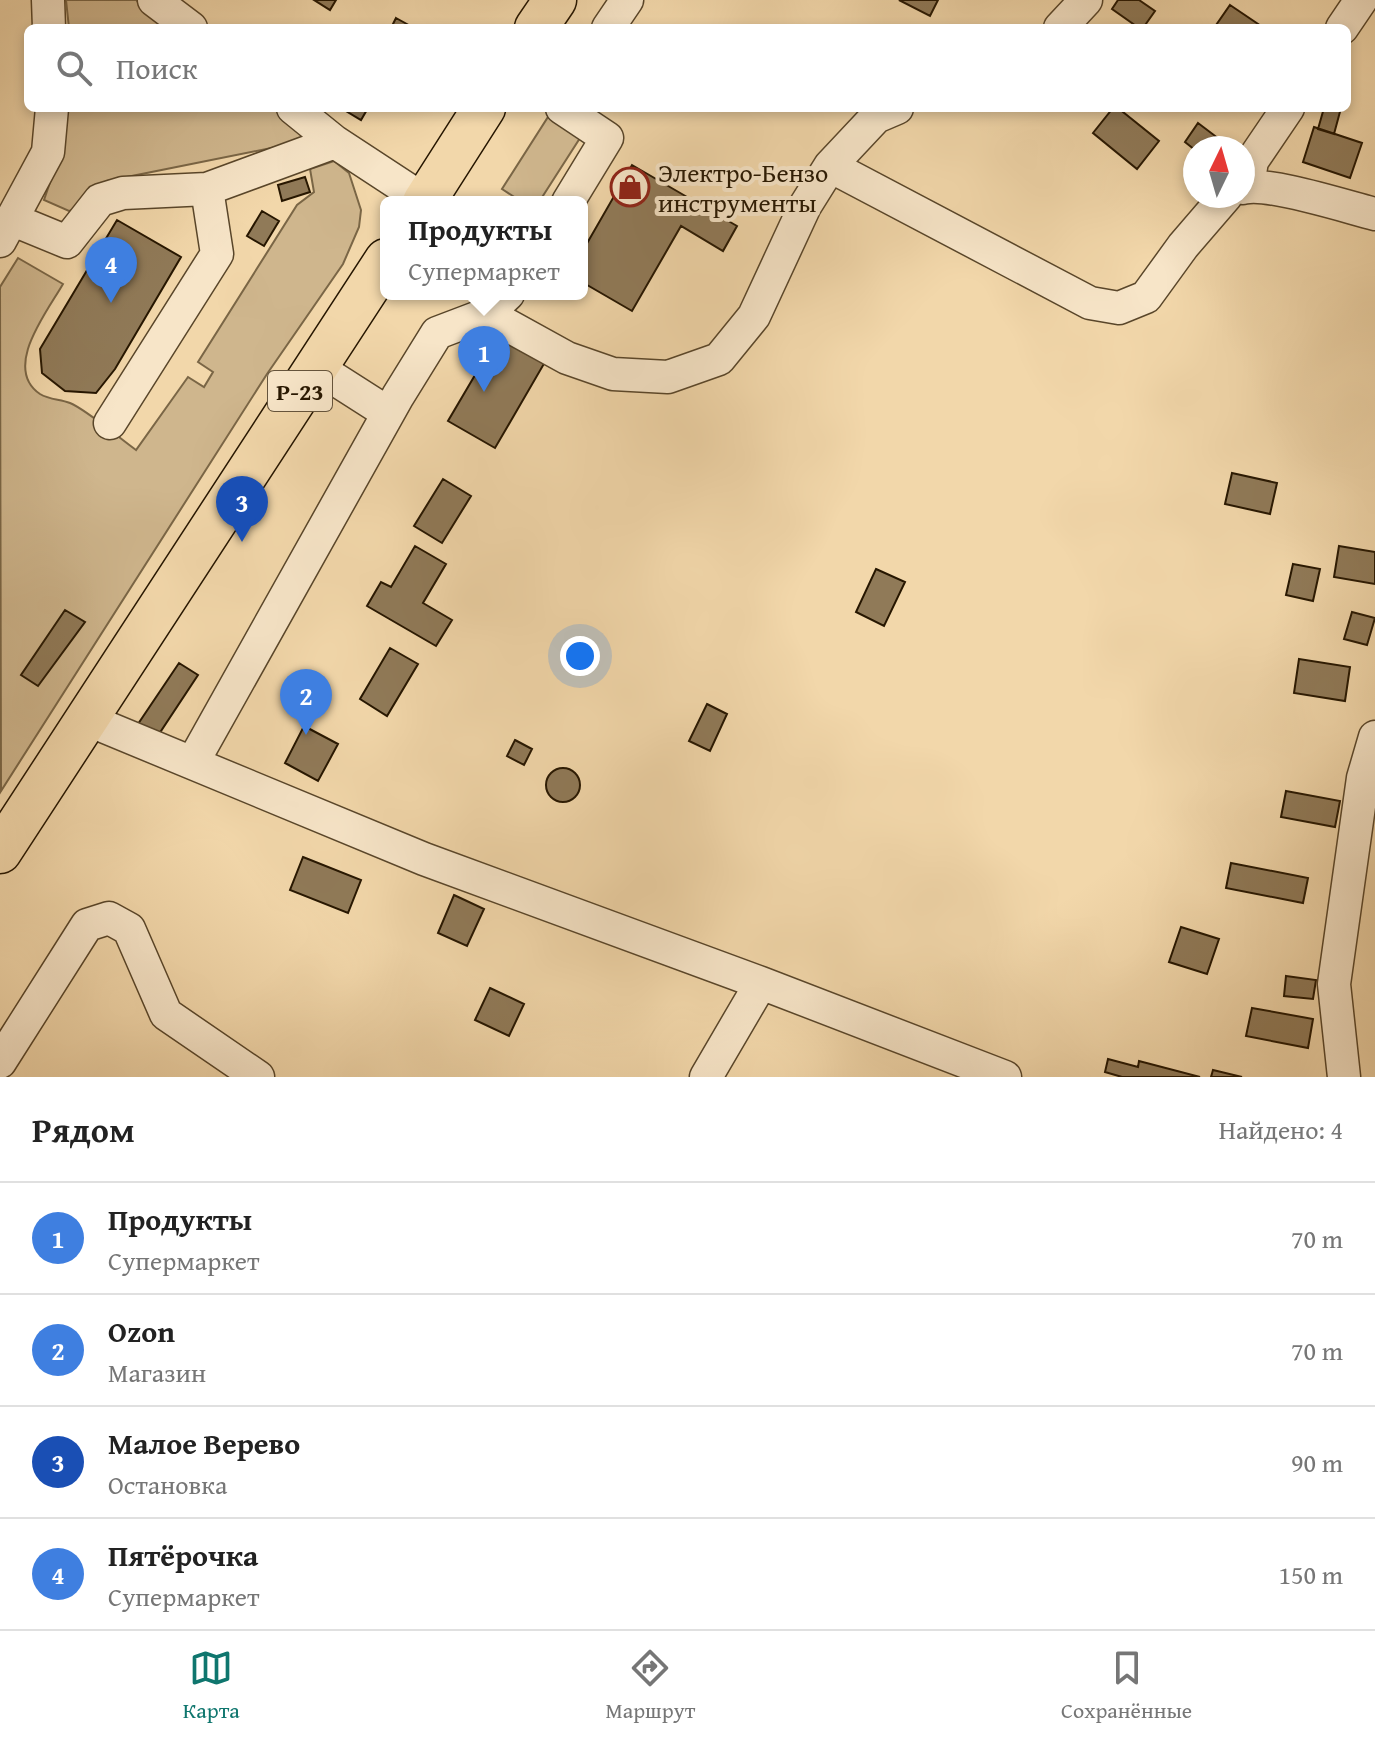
<!DOCTYPE html>
<html lang="ru">
<meta charset="utf-8">
<style>
body{margin:0;font-family:"Gentium Book Plus",serif;background:#f2f2f2;color:#222}
.compass{position:absolute;left:1183px;top:136px;width:72px;height:72px;border-radius:50%;background:#fff;box-shadow:0 4px 12px #0003;rotate:5deg}
.you{position:absolute;left:580px;top:656px;width:28px;height:28px;margin:-20px;border:6px solid #fff;border-radius:50%;background:#1a73e8;box-shadow:0 0 0 12px #1a73e833}
.badge{display:grid;place-items:center;width:52px;height:52px;border-radius:50%;background:#0f766e;color:#fff;font-size:26px;font-weight:700}
.pin{position:absolute;translate:-50% -66px;filter:drop-shadow(0 2px 4px #0008)}
.pin::after{content:'';position:absolute;top:42px;width:28px;height:24px;background:inherit;clip-path:polygon(0 0,100% 0,50% 100%)}
.popup{position:absolute;left:380px;top:196px;width:208px;height:104px;box-sizing:border-box;display:grid;place-content:center;border-radius:12px;background:#fff;filter:drop-shadow(0 2px 6px #0005);font-size:26px;white-space:nowrap;color:#767676}
.popup b{font-size:30px;color:#222}
.popup::after{content:'';position:absolute;left:50%;top:100%;margin-left:-16px;border:16px solid transparent;border-top-color:#fff}
.list{margin:0;padding:0;list-style:none}
h2{display:flex;justify-content:space-between;align-items:center;height:104px;margin:0;padding:0 32px;font-size:34px}
h2 small{font-size:26px;font-weight:400;color:#767676}
.list li{display:grid;grid-template-columns:52px 1fr auto;gap:24px;align-items:center;box-sizing:border-box;height:112px;padding:0 32px;border-top:2px solid #e0e0e0}
.list b{display:block;font-size:30px;white-space:nowrap}
.list p{margin:0;font-size:26px;white-space:nowrap;color:#767676}
.list em{font-size:26px;font-style:normal;color:#767676}
.icon{flex:none;width:44px;height:44px;fill:none;stroke:currentColor;stroke-width:2;stroke-linecap:round;stroke-linejoin:round}
.map{position:relative;flex:none;width:1375px;height:1077px;overflow:hidden}
.search{position:absolute;background:#fff;box-shadow:0 4px 12px #0003;left:24px;right:24px;top:24px;height:88px;display:flex;align-items:center;gap:20px;box-sizing:border-box;padding:0 28px;border-radius:12px;color:#767676;font-size:30px}
.sheet{height:552px;background:#fff}
nav{display:flex;justify-content:space-around;align-items:center;box-sizing:border-box;height:112px;border-top:2px solid #e0e0e0;background:#fff;font-size:22px;color:#767676}
nav a{display:grid;justify-items:center;gap:4px}
nav .on{color:#0f766e}
.map>svg:first-child{display:block}
</style>
<div class="map">
<svg width="1375" height="1077" viewBox="0 0 1375 1077">
<rect width="100%" height="100%" fill="#f2d7aa"/>
<filter id="stains"><feTurbulence type="fractalNoise" baseFrequency=".0025" numOctaves="4"/><feColorMatrix values="0 0 0 0 .2 0 0 0 0 .09 0 0 0 0 .02 0 0 0 .5 -.17"/></filter>
<radialGradient id="worn" r=".72"><stop offset=".6" stop-color="#630" stop-opacity="0"/><stop offset="1" stop-color="#630" stop-opacity=".3"/></radialGradient>
<path fill="#cfb68d" stroke="#7a6646" stroke-width="2" d="M66 0H136L172 28H69Z
M67 108H276L309 134 301 142 107 181 86 206 69 211 44 200 59 156Z
M548 117 580 138 539 202H522L502 189Z
M334 161 349 173 361 210 359 227 343 264 267 374 1 791 0 287 18 258 63 284C47 312 2 368 40 394 50 400 60 399 70 403 87 410 119 438 136 450L188 377 204 387 213 372 198 362 297 205 314 192 310 169Z"/>
<path fill="#907a58" stroke="#261600" stroke-width="2" d="M314 0H336L330 10Z
M899 0H938L930 16Z
M1118 0H1139L1155 11 1143 28H1139L1112 9Z
M1230 5 1264 28H1214Z
M396 18 414 28H391Z
M341 108H368L361 120Z
M1113 108H1118L1159 141 1137 169 1093 133Z
M1324 108H1341L1334 134 1318 129Z
M1198 123 1227 145 1224 148 1195 150 1185 142Z
M1314 127 1362 143 1350 178 1303 162Z
M632 165 737 226 723 251 681 226 632 311 582 282V252Z
M305 177 310 192 282 201 278 185Z
M262 211 279 221 264 246 247 236Z
M117 220 181 257 115 369 96 393 65 391 42 373 40 349Z
M498 336 545 362 495 448 448 421Z
M1232 473 1277 483 1270 514 1225 504Z
M443 479 471 496 442 543 414 526Z
M415 546 446 564 423 603 452 620 436 646 367 606 381 582 391 587Z
M1339 546 1375 552V584L1334 577Z
M1293 564 1320 569 1313 601 1286 595Z
M876 569 905 582 884 626 856 612Z
M65 610 85 622 38 686 21 675Z
M1352 612 1375 618 1367 645 1344 639Z
M390 648 418 664 387 716 360 699Z
M1299 659 1350 667 1345 701 1294 693Z
M179 663 198 675 155 740 136 727Z
M707 704 727 714 710 751 689 741Z
M304 726 338 744 318 781 285 763Z
M515 740 532 749 524 765 507 756Z
M546 785a17 17 0 1 1 34 0a17 17 0 1 1-34 0Z
M1286 791 1340 801 1335 827 1281 817Z
M303 857 361 880 348 913 290 890Z
M1231 863 1308 878 1303 903 1226 888Z
M454 895 484 909 467 946 438 933Z
M1181 927 1219 939 1207 974 1169 962Z
M1286 976 1316 980 1313 999 1284 996Z
M490 988 524 1004 509 1036 475 1020Z
M1252 1008 1313 1019 1308 1048 1246 1036Z
M1108 1059 1138 1067 1139 1061 1200 1077H1122L1105 1072Z
M1213 1070 1242 1077H1211Z"/>
<g fill="none" stroke-linecap="round" stroke-linejoin="round">
<defs>
<path id="minor" d="M48 0 49 28
M154 0 191 28
M608 28 627 0
M1060 28 1086 0
M1342 28 1361 0
M293 108 335 142 425 201
M562 108 607 138 568 202
M830 166 1090 303 1119 308 1146 297 1183 246 1226 196
M1248 186 1252 161 1288 108
M1243 188C1267 181 1347 207 1375 214
M11 219 67 242 100 200 123 193 207 189 335 142
M0 241 48 152 52 108
M487 314 567 358 613 374 668 377 719 359 754 316 805 206 830 166 876 117 897 108
M316 367 388 413
M110 423 217 254 207 189
M86 719 424 859 761 983 1005 1077
M193 762 398 396 437 333 487 314 508 294
M0 1062 87 925 109 918 129 929 166 1014 258 1077
M706 1077 761 983
M1344 1077 1334 984 1363 778 1375 737"/>
<path id="major" d="M536 28 555 0
M424 202 484 108
M0 852 386 260"/>
</defs>
<use href="#minor" stroke="#59462a" stroke-width="35"/>
<use href="#major" stroke="#261600" stroke-width="45"/>
<use href="#minor" stroke="#f7e5c8" stroke-width="32"/>
<use href="#major" stroke="#f2d7aa" stroke-width="42"/>
</g>
<defs>
<symbol id="shop-ring" viewBox="-11 -11 22 22"><circle r="9.5" fill="#f7e5c8" stroke="#8f2418" stroke-width="1.5"/><path d="M-5-2.5h2.3a2.7 3.5 0 0 1 5.4 0H5L5.5 6h-11ZM-1.5-2.5h3a1.5 2.3 0 0 0-3 0Z" fill="#8f2418"/></symbol>
</defs>
<g fill-rule="evenodd">
<use href="#shop-ring" x="608" y="165" width="44" height="44"/>
</g>
<g text-anchor="middle" dominant-baseline="central" stroke-width="8" stroke-linejoin="round" paint-order="stroke">
<rect fill="#f7e5c8" stroke="#65543c" stroke-width="2" x="268" y="371" width="64" height="40" rx="6"/>
<g font-size="24" font-weight="bold" fill="#261600">
<text x="300" y="391">Р-23</text>
</g>
<g font-size="26" fill="#261600" stroke="#f7e5c8" text-anchor="start">
<text x="658" y="172">Электро-Бензо<tspan x="658" dy="30">инструменты</tspan></text>
</g>
</g>
<rect width="100%" height="100%" filter="url(#stains)"/>
<rect width="100%" height="100%" fill="url(#worn)"/>
</svg>
<svg class="compass" viewBox="-18 -18 36 36"><path d="M0-13l5 13h-10z" fill="#e53935"/><path d="M0 13l5-13h-10z" fill="#767676"/></svg>
<div class="you"></div>
<div class="pin badge" style="left:484px;top:392px;background:#3f7fe0">1</div>
<div class="popup"><b>Продукты</b>Супермаркет</div>
<div class="pin badge" style="left:306px;top:735px;background:#3f7fe0">2</div>
<div class="pin badge" style="left:242px;top:542px;background:#1a4fb4">3</div>
<div class="pin badge" style="left:111px;top:303px;background:#3f7fe0">4</div>
<div class="search"><svg class="icon" aria-label="search" viewBox="0 0 24 24"><circle cx="10" cy="10" r="6"/><path d="M15 15l6 6"/></svg>Поиск</div>
</div>
<section class="sheet">
<h2>Рядом<small>Найдено: 4</small></h2>
<ul class="list">
<li><span class="badge" style="background:#3f7fe0">1</span><div><b>Продукты</b><p>Супермаркет</p></div><em>70 m</em></li>
<li><span class="badge" style="background:#3f7fe0">2</span><div><b>Ozon</b><p>Магазин</p></div><em>70 m</em></li>
<li><span class="badge" style="background:#1a4fb4">3</span><div><b>Малое Верево</b><p>Остановка</p></div><em>90 m</em></li>
<li><span class="badge" style="background:#3f7fe0">4</span><div><b>Пятёрочка</b><p>Супермаркет</p></div><em>150 m</em></li>
</ul>
</section>
<nav>
<a class="on"><svg class="icon" aria-label="map" viewBox="0 0 24 24"><path d="M3 6l6-2 6 2 6-2v14l-6 2-6-2-6 2zM9 4v14M15 6v14"/></svg>Карта</a>
<a><svg class="icon" aria-label="directions" viewBox="0 0 24 24"><path d="M12 3l9 9-9 9-9-9zM9 14v-3h6M13 9l2 2-2 2"/></svg>Маршрут</a>
<a><svg class="icon" aria-label="saved" viewBox="0 0 24 24"><path d="M7 4h10v16l-5-4-5 4z"/></svg>Сохранённые</a>
</nav>
